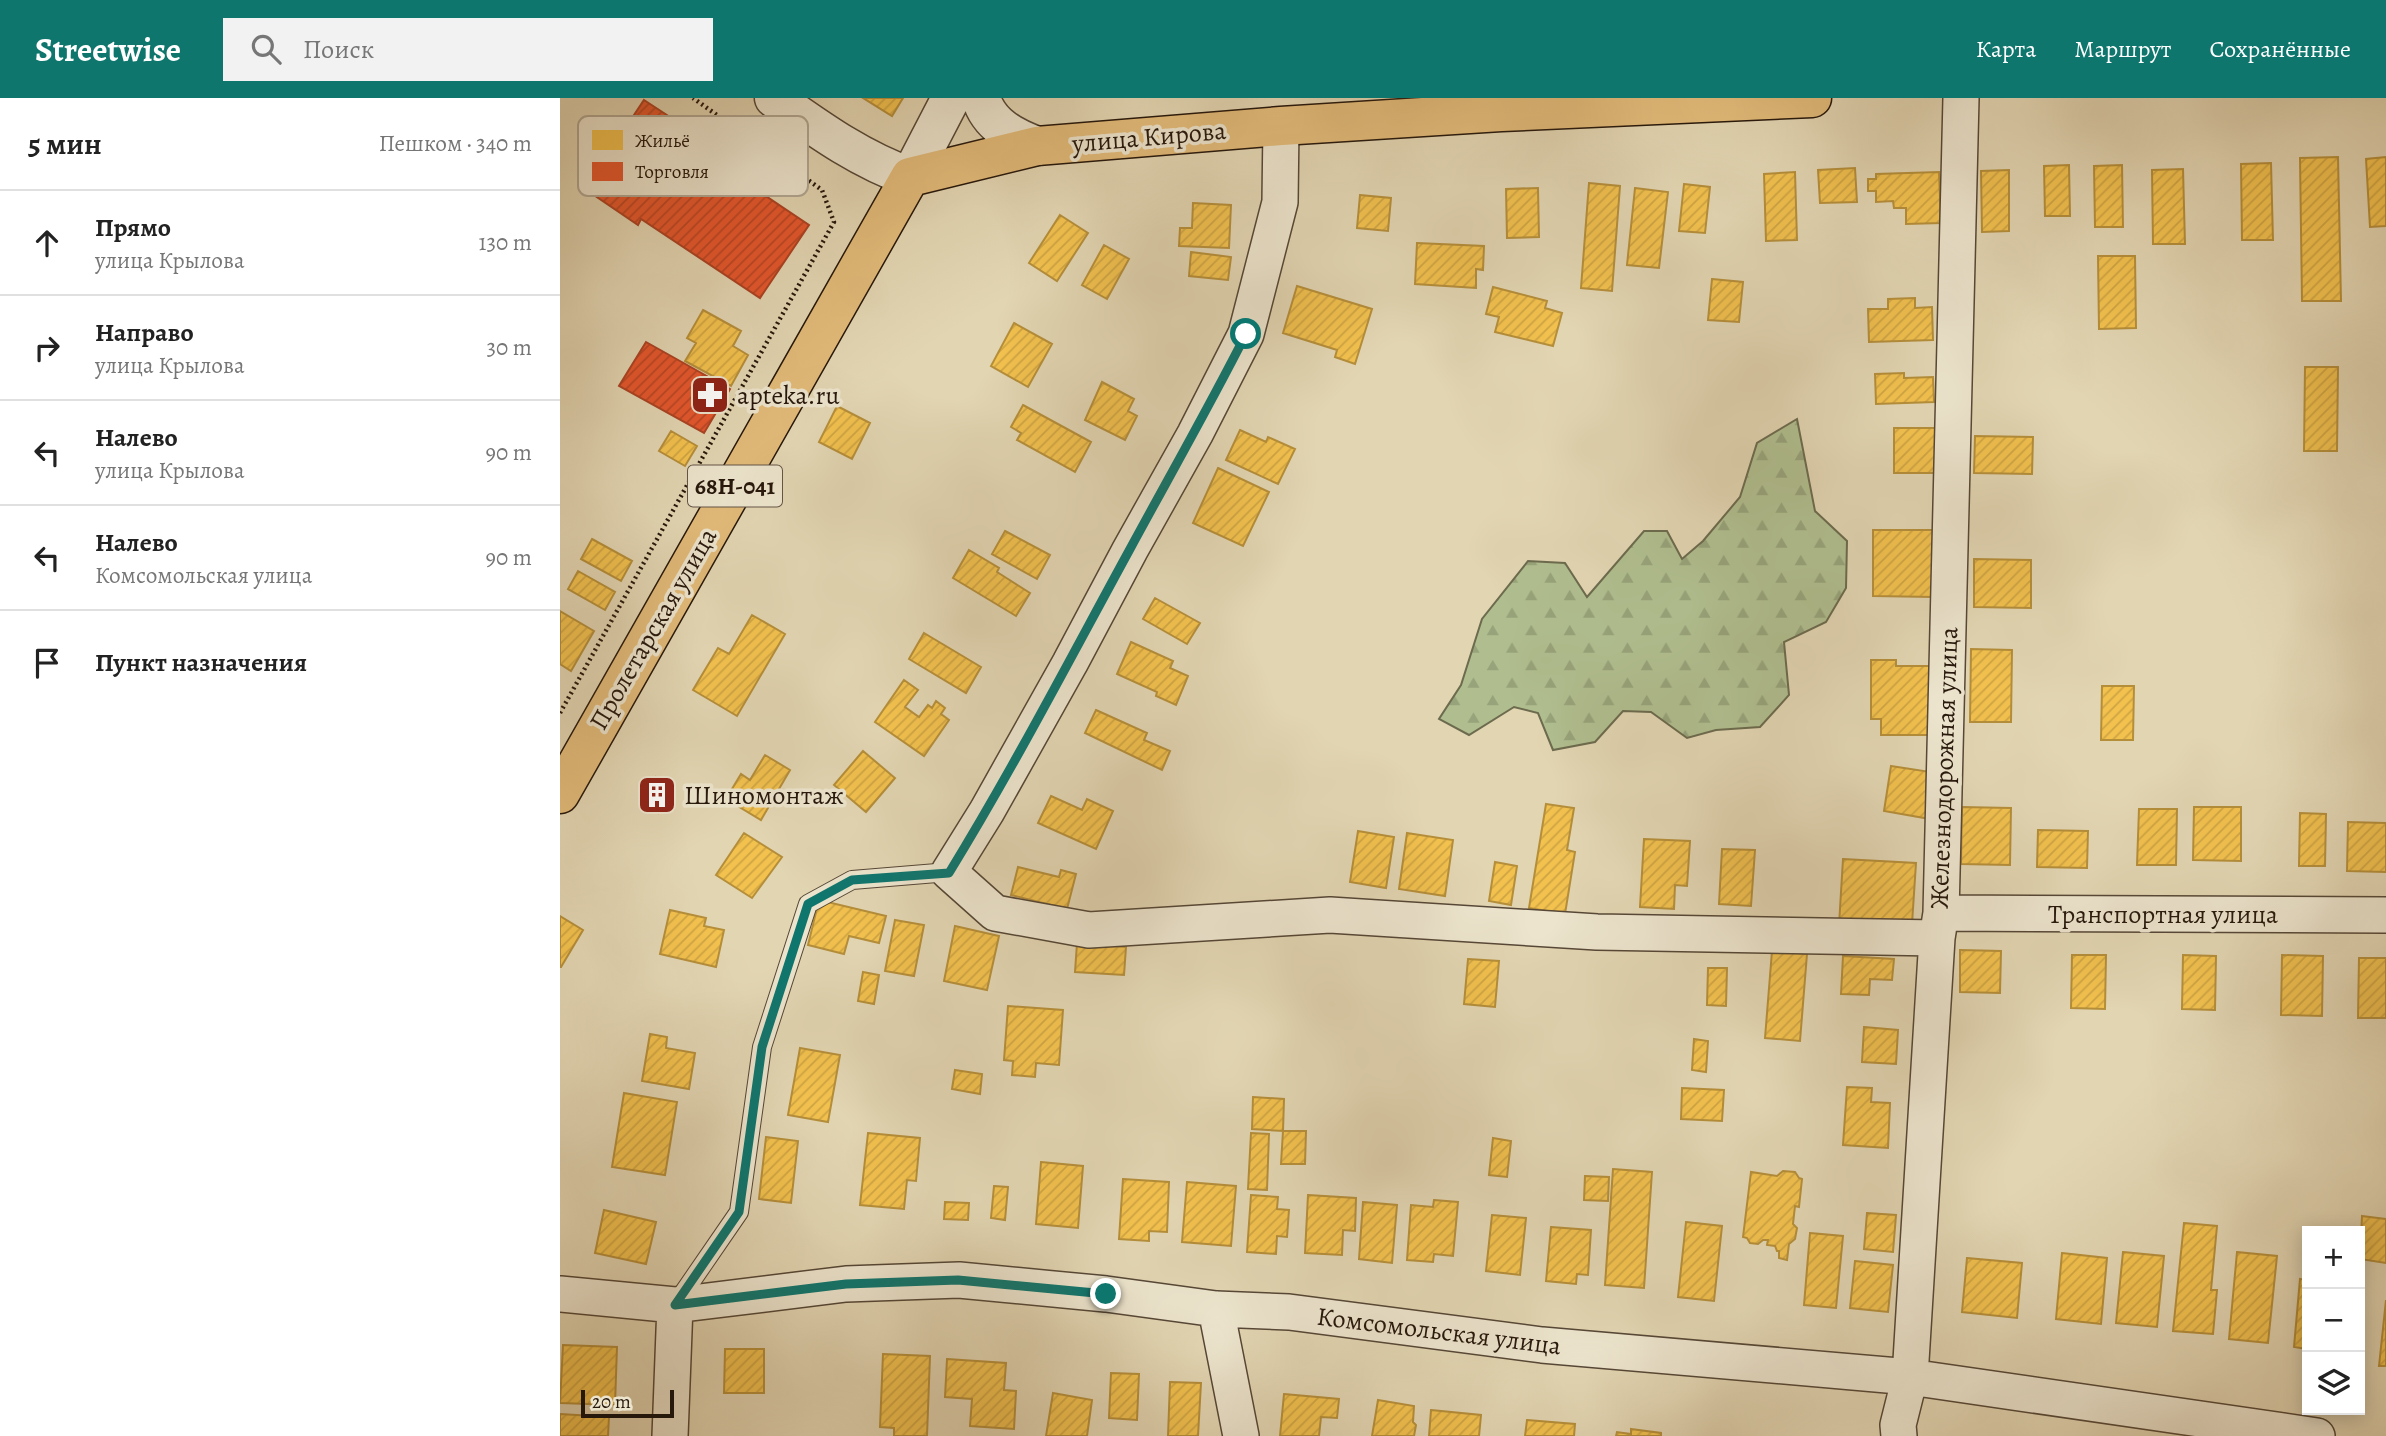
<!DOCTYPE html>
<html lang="ru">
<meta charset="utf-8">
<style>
body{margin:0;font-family:Alegreya,serif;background:#f2f2f2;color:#222}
.controls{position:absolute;right:21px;bottom:21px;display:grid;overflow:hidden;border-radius:0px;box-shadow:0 4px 18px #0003}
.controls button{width:63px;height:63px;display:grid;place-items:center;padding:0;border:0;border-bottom:2px solid #e0e0e0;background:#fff;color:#222;font:35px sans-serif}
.scale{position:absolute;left:21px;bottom:18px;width:93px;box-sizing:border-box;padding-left:7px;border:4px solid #27180c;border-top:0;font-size:19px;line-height:24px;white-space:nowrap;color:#27180c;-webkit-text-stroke:5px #ece4cd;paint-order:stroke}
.stop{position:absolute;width:21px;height:21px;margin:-16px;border:5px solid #0f766e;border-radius:50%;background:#fff}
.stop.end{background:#0f766e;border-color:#fff;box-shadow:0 2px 7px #0008}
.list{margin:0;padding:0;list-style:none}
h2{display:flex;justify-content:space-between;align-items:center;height:91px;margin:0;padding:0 28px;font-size:30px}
h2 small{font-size:23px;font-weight:400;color:#767676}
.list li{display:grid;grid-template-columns:46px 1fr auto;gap:21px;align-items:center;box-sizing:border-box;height:105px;padding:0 28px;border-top:2px solid #e0e0e0}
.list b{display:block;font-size:26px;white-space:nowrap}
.list p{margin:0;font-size:23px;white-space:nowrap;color:#767676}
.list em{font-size:23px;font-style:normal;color:#767676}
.icon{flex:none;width:38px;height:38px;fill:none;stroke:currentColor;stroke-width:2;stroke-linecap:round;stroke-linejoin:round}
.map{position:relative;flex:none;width:1826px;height:1338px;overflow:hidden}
header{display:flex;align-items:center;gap:42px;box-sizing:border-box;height:98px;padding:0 35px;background:#0f766e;color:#fff}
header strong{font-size:33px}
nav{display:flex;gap:38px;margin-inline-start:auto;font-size:24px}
.search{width:490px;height:63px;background:#f2f2f2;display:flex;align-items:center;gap:18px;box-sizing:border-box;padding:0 24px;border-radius:0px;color:#767676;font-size:26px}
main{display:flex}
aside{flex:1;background:#fff}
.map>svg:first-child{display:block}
</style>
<header>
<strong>Streetwise</strong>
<div class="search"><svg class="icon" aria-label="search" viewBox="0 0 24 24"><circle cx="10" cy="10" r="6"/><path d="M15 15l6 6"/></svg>Поиск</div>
<nav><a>Карта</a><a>Маршрут</a><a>Сохранённые</a></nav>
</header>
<main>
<aside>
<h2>5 мин<small>Пешком · 340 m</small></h2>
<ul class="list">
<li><svg class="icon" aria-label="ahead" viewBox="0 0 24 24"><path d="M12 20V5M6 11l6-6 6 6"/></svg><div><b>Прямо</b><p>улица Крылова</p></div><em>130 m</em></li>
<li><svg class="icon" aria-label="right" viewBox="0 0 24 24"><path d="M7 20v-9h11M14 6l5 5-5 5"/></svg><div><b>Направо</b><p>улица Крылова</p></div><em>30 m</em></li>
<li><svg class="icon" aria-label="left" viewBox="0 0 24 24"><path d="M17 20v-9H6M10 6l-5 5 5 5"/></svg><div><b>Налево</b><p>улица Крылова</p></div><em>90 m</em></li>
<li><svg class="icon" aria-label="left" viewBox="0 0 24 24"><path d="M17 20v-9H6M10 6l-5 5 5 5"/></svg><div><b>Налево</b><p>Комсомольская улица</p></div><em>90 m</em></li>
<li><svg class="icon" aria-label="arrive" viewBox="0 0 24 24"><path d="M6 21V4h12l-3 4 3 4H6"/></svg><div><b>Пункт назначения</b></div></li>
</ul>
</aside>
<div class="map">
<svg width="1826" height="1338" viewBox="0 0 1826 1338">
<defs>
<pattern id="forest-firs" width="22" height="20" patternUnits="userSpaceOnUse" patternTransform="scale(1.75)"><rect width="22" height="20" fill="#b0be8f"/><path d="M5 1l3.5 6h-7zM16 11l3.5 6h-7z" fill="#97a37a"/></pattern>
<pattern id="homes-hatch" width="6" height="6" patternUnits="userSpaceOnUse" patternTransform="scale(1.75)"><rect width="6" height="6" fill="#f2c14e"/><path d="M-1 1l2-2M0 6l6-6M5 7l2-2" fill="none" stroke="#d0a543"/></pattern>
<pattern id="shops-hatch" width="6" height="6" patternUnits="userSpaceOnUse" patternTransform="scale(1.75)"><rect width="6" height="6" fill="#e4572e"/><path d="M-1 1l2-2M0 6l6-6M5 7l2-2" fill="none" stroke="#b94726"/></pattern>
</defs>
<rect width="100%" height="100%" fill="#e2d5b2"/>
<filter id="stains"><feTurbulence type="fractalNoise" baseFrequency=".00286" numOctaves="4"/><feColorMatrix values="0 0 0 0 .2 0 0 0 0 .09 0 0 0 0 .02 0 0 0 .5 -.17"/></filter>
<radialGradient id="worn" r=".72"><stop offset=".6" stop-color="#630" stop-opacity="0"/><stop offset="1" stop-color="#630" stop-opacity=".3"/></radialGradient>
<path fill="url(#forest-firs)" stroke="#6c6b4e" stroke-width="2" d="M1237 321 1255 413 1287 443 1286 490 1266 524 1224 544 1229 597 1200 629 1156 632 1127 640 1091 614 1063 613 1035 644 993 652 978 615 954 609 909 637 879 621 901 587 922 521 968 463 1005 465 1027 499 1084 433H1107L1122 461 1143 443 1180 399 1197 345Z"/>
<path fill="url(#homes-hatch)" stroke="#b58e3a" stroke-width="2" d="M303 0H343L332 18Z
M1778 59 1781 203H1742L1740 60Z
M1826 59V128L1810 129 1806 61Z
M1711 65 1713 142H1682L1681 66Z
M1509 67 1510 118H1485L1484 68Z
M1562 67 1563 129H1535L1534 68Z
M1295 70 1297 104 1260 105 1258 72Z
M1623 71 1625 146H1593L1592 72Z
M1449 72V133L1422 134 1421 73Z
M1235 74 1237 142 1206 143 1204 76Z
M1379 74 1381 125 1346 126V110H1334L1333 103 1316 104V93H1308V81H1316V76Z
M1029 85 1060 88 1052 193 1021 190Z
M1124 86 1150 89 1145 135 1119 133Z
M978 90 979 139 947 140 946 91Z
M1075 90 1108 94 1099 170 1067 167Z
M800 97 831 100 828 133 797 130Z
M633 105 671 107 669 150 619 148 620 130H632Z
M500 117 528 135 497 183 469 165Z
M857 145 924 148 923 172 916 171V190L855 186Z
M544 147 569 161 547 201 522 187Z
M631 154 671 159 668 182 629 178Z
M1538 158H1575L1576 230 1539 231Z
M1152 181 1183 184 1179 224 1148 222Z
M737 188 812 211 795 266 775 259 777 252 723 235Z
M933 189 987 203 985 210 1002 215 993 248 935 234 939 219 926 216Z
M1355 200V210L1372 209 1373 242 1309 244 1308 211H1328V201Z
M143 212 181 233 173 248 188 257 171 288 125 263 136 245 127 240Z
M454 225 492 246 468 289 431 268Z
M1745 269H1778L1777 353H1744Z
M1344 275V280L1373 279 1374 304 1316 306 1315 276Z
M542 284 574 301 568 313 577 318 565 342 525 322Z
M463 307 531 344 515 374 457 342 461 335 451 329Z
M277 308 310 325 292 361 259 344Z
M1334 330H1378V375H1334Z
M680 332 706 344 708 339 735 351 718 386 666 362Z
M111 333 137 348 125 368 99 353Z
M1415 338 1473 339 1472 376 1414 375Z
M658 370 709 394 683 448 633 425Z
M1313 432H1373V499L1313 498Z
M445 433 490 457 477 481 432 456Z
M32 441 72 463 61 483 21 461Z
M409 452 439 470 437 474 470 495 456 518 393 480Z
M1414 461 1471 462V510L1414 509Z
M18 473 55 494 45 512 8 491Z
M595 500 640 525 627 546 583 521Z
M0 513 34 533 11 573 0 566Z
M192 517 225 536 177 618 133 592 158 550 169 556Z
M364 535 421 569 406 595 349 561Z
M571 544 613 563 610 570 628 578 616 607 596 598 597 594 557 576Z
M1411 551 1452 552 1451 624H1410Z
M1311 562H1336V568H1370V637H1321V621H1311Z
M344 582 358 592 345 609 359 619 368 607 372 610 376 603 385 610 381 616 389 622 364 658 315 624Z
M1542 588H1574L1573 642H1541Z
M536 612 587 635 584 642 610 653 602 672 525 635Z
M303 653 335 680 306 714 274 687Z
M205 657 230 672 201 722 166 701 181 676 190 682Z
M1331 668 1377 675 1370 721 1324 713Z
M491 698 522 712 527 701 553 713 536 751 478 725Z
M986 706 1014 710 1007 752 1015 754 1005 816 969 810Z
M1402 709 1451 710 1450 767 1401 766Z
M1634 709H1681V763L1633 762Z
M1579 711H1617L1616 767H1577Z
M1740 715 1766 716 1765 768H1739Z
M1788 724 1826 725V774L1787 773Z
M1478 732 1528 733 1527 770 1477 769Z
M798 733 834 739 826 790 790 784Z
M184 735 222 759 192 800 156 777Z
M847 735 893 742 885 798 839 791Z
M1084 741 1130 743 1127 788 1115 787 1114 811 1080 809Z
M1162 751 1195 752 1191 808 1159 806Z
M1283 761 1356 765 1352 826 1279 827Z
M935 764 957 768 951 807 929 803Z
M458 769 499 779 501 772 516 776 507 811 451 797Z
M259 802 326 818 319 845 289 838 284 856 248 847Z
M110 812 146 820 144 828 164 832 156 869 100 856Z
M0 818 23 832 1 869H0Z
M335 822 364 827 354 878 325 873Z
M395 828 439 838 427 892 384 883Z
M517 845 566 849 564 877 515 874Z
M1400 852 1441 853 1440 895 1400 894Z
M1212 853 1247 856 1240 943 1205 940Z
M1512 857H1546L1545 911 1511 910Z
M1623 857 1656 858 1655 912 1622 911Z
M1722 857 1763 858 1762 918 1721 917Z
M1283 858 1334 861 1332 882 1310 881 1309 897 1281 896Z
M1799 860H1826V920H1798Z
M908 861 939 863 935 909 904 906Z
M1148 870H1167L1166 908 1147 907Z
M303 874 319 877 314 906 298 903Z
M448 908 503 912 499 967 476 965 475 979 452 977 453 963 444 962Z
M1304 929 1338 932 1336 966 1302 964Z
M90 936 107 939 106 950 135 955 129 991 82 983Z
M1134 941 1148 943 1146 974 1132 972Z
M240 950 280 957 268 1024 228 1017Z
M395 972 422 976 420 996 392 991Z
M1287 989 1312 990 1311 1004 1330 1005 1328 1050 1283 1047Z
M1122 990 1164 992 1162 1023 1121 1021Z
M64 995 117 1004 105 1077 52 1069Z
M693 999 724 1001 723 1033 692 1031Z
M723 1033H746L745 1066H721Z
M308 1035 360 1040 356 1083 347 1082 344 1111 300 1107Z
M691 1035 709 1036 707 1092 688 1091Z
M206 1039 238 1043 231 1105 199 1101Z
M933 1040 951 1043 947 1079 929 1077Z
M481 1064 523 1068 518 1130 476 1126Z
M1053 1071 1092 1074 1084 1190 1045 1187Z
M1223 1073 1235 1074 1239 1080 1242 1081 1239 1109 1235 1108 1233 1126 1237 1130 1235 1141 1229 1146 1227 1162 1219 1160V1153H1217L1215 1148 1207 1147 1208 1142H1203L1198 1146 1190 1145 1187 1140 1183 1139 1191 1074 1217 1078Z
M1025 1078 1049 1079 1048 1103 1024 1102Z
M563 1081 609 1084 607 1134 589 1133V1143L559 1141Z
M627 1084 676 1088 671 1148 622 1144Z
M434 1088 448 1089 445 1122 431 1120Z
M691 1097 718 1099 717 1111 729 1112 727 1139 717 1138 716 1156 687 1154Z
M748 1097 796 1100 795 1133 783 1132 782 1157 745 1155Z
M874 1102 898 1104 893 1158 874 1156 873 1164 847 1162 851 1107 873 1109Z
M385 1104 409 1105 408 1122 384 1121Z
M803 1104 837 1107 832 1165 799 1161Z
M44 1112 96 1124 86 1166 35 1155Z
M1307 1115 1336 1117 1333 1154 1304 1151Z
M932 1117 966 1120 960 1177 926 1173Z
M1802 1118 1826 1121V1165L1800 1161Z
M1126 1124 1162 1128 1154 1203 1118 1199Z
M1624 1125 1657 1128 1651 1192H1657L1653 1236 1613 1233Z
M991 1129 1031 1132 1028 1177 1017 1176 1016 1186 986 1183Z
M1250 1135 1283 1138 1276 1210 1244 1207Z
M1563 1154 1604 1158 1597 1229 1556 1225Z
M1677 1154 1717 1158 1708 1245 1669 1241Z
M1502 1155 1547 1160 1541 1226 1496 1221Z
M1407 1160 1462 1165 1457 1220 1402 1214Z
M1295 1163 1333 1167 1328 1214 1290 1210Z
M1740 1181 1747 1182V1251L1734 1249Z
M1826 1202V1268H1819Z
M3 1247 57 1249 55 1307 0 1305Z
M165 1251H204V1295H164Z
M323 1256 370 1258 367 1338H334V1330L320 1329Z
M387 1261 446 1265 444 1292 456 1293 454 1331 410 1328 412 1301 385 1299Z
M551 1275 579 1276 577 1322 549 1320Z
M610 1284 641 1285 638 1338H608Z
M493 1295 532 1302 527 1338H486Z
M724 1296 779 1301 777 1320 761 1319 759 1338H720Z
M818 1302 854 1308 853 1324 856 1327 854 1338H812Z
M871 1312 921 1317 919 1338H869Z
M0 1316 49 1319 48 1338H0Z
M967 1322 1015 1326 1014 1338H965Z
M1071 1331 1101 1335V1338H1056L1057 1334 1071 1336Z"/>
<path fill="url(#shops-hatch)" stroke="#ab4424" stroke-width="2" d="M84 2 177 63 170 74 249 127 200 200 81 121 78 127 25 91Z
M86 244 170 291 144 335 59 288Z
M96 679 111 687 98 715 82 707Z"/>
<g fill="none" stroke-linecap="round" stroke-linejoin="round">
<defs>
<path id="service" d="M115 1207 179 1114 202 949 248 806 292 782 389 774"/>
<path id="minor" d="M721 28 720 104 686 236 635 336 570 452 510 565 427 713 389 774 435 815 529 832 770 817 1037 834 1377 840
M1381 815 1826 817
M0 1196 115 1207 286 1186 399 1182 546 1196 656 1211 729 1214 982 1247 1350 1279 1757 1338
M656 1211 681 1338
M110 1338 115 1207
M1339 1338 1338 1327 1350 1279 1377 840 1381 815 1401 0"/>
<path id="tertiary" d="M214 0C258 31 299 61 350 79L391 0
M421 0C429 27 453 39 477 48"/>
<path id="primary" d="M0 696 350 79 477 48 721 28 941 14 1252 0"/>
</defs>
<use href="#service" stroke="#564736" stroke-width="20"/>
<use href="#minor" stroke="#564736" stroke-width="38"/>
<use href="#tertiary" stroke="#564736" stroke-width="41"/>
<use href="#primary" stroke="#27180c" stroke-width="41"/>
<path stroke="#27180c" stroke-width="4.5" stroke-dasharray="2 3.5" stroke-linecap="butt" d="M0 615 274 124 262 92 133 0"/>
<use href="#service" stroke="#ece4cd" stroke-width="18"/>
<use href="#minor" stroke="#ece4cd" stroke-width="35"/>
<use href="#tertiary" stroke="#ece4cd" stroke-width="38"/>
<use href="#primary" stroke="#e1ba79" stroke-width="38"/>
</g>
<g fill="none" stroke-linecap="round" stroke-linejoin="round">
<path stroke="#0f766e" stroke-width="9" d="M546 1196 398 1182 286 1186 115 1207 179 1114 202 949 248 806 292 782 389 775C454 669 511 559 570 451 609 379 649 309 686 236"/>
</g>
<defs>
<symbol id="pharmacy-square" viewBox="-11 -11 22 22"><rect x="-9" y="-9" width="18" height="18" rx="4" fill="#8f2418" stroke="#ece4cd"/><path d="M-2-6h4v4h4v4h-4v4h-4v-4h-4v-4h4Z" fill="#fff"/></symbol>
<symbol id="building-square" viewBox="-11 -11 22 22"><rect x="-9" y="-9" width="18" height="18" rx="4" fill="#8f2418" stroke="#ece4cd"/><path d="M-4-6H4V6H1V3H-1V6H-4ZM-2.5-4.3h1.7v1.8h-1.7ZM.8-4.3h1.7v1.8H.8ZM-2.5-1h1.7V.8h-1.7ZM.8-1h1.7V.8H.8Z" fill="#fff"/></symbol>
</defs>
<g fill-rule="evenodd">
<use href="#pharmacy-square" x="128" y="275" width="44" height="44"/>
<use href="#building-square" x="75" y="675" width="44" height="44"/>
</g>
<g text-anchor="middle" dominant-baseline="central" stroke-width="7" stroke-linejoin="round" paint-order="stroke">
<rect fill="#ece4cd" stroke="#625546" stroke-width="2" x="128" y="367.5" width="94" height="41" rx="5"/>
<g font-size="24" font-weight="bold" fill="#27180c">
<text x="175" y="388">68Н-041</text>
</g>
<g font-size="26" fill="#27180c" stroke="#ece4cd">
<text transform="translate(589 39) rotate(-5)">улица Кирова</text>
<text transform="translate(93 531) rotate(-60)">Пролетарская улица</text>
<text transform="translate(1384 670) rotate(-88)">Железнодорожная улица</text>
<text x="1603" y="816">Транспортная улица</text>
<text transform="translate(879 1233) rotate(7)">Комсомольская улица</text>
</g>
<g font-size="26" fill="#27180c" stroke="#ece4cd" text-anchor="start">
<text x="177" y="297">apteka.ru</text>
<text x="124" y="697">Шиномонтаж</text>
</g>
</g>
<rect x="18" y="18" width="230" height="80" rx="10" fill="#ece4cd" stroke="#b1a793" stroke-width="2"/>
<rect x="32" y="32" width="31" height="20" fill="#f2c14e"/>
<rect x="32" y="64" width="31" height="19" fill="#e4572e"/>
<g font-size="19" fill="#27180c">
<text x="75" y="49">Жильё</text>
<text x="75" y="80">Торговля</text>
</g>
<rect width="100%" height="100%" filter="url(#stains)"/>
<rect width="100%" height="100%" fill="url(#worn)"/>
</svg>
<div class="controls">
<button>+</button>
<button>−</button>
<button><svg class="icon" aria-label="layers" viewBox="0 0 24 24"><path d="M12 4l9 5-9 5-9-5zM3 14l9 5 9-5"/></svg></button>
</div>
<div class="scale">20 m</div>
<div class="stop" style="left:686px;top:236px"></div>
<div class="stop end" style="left:546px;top:1196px"></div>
</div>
</main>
